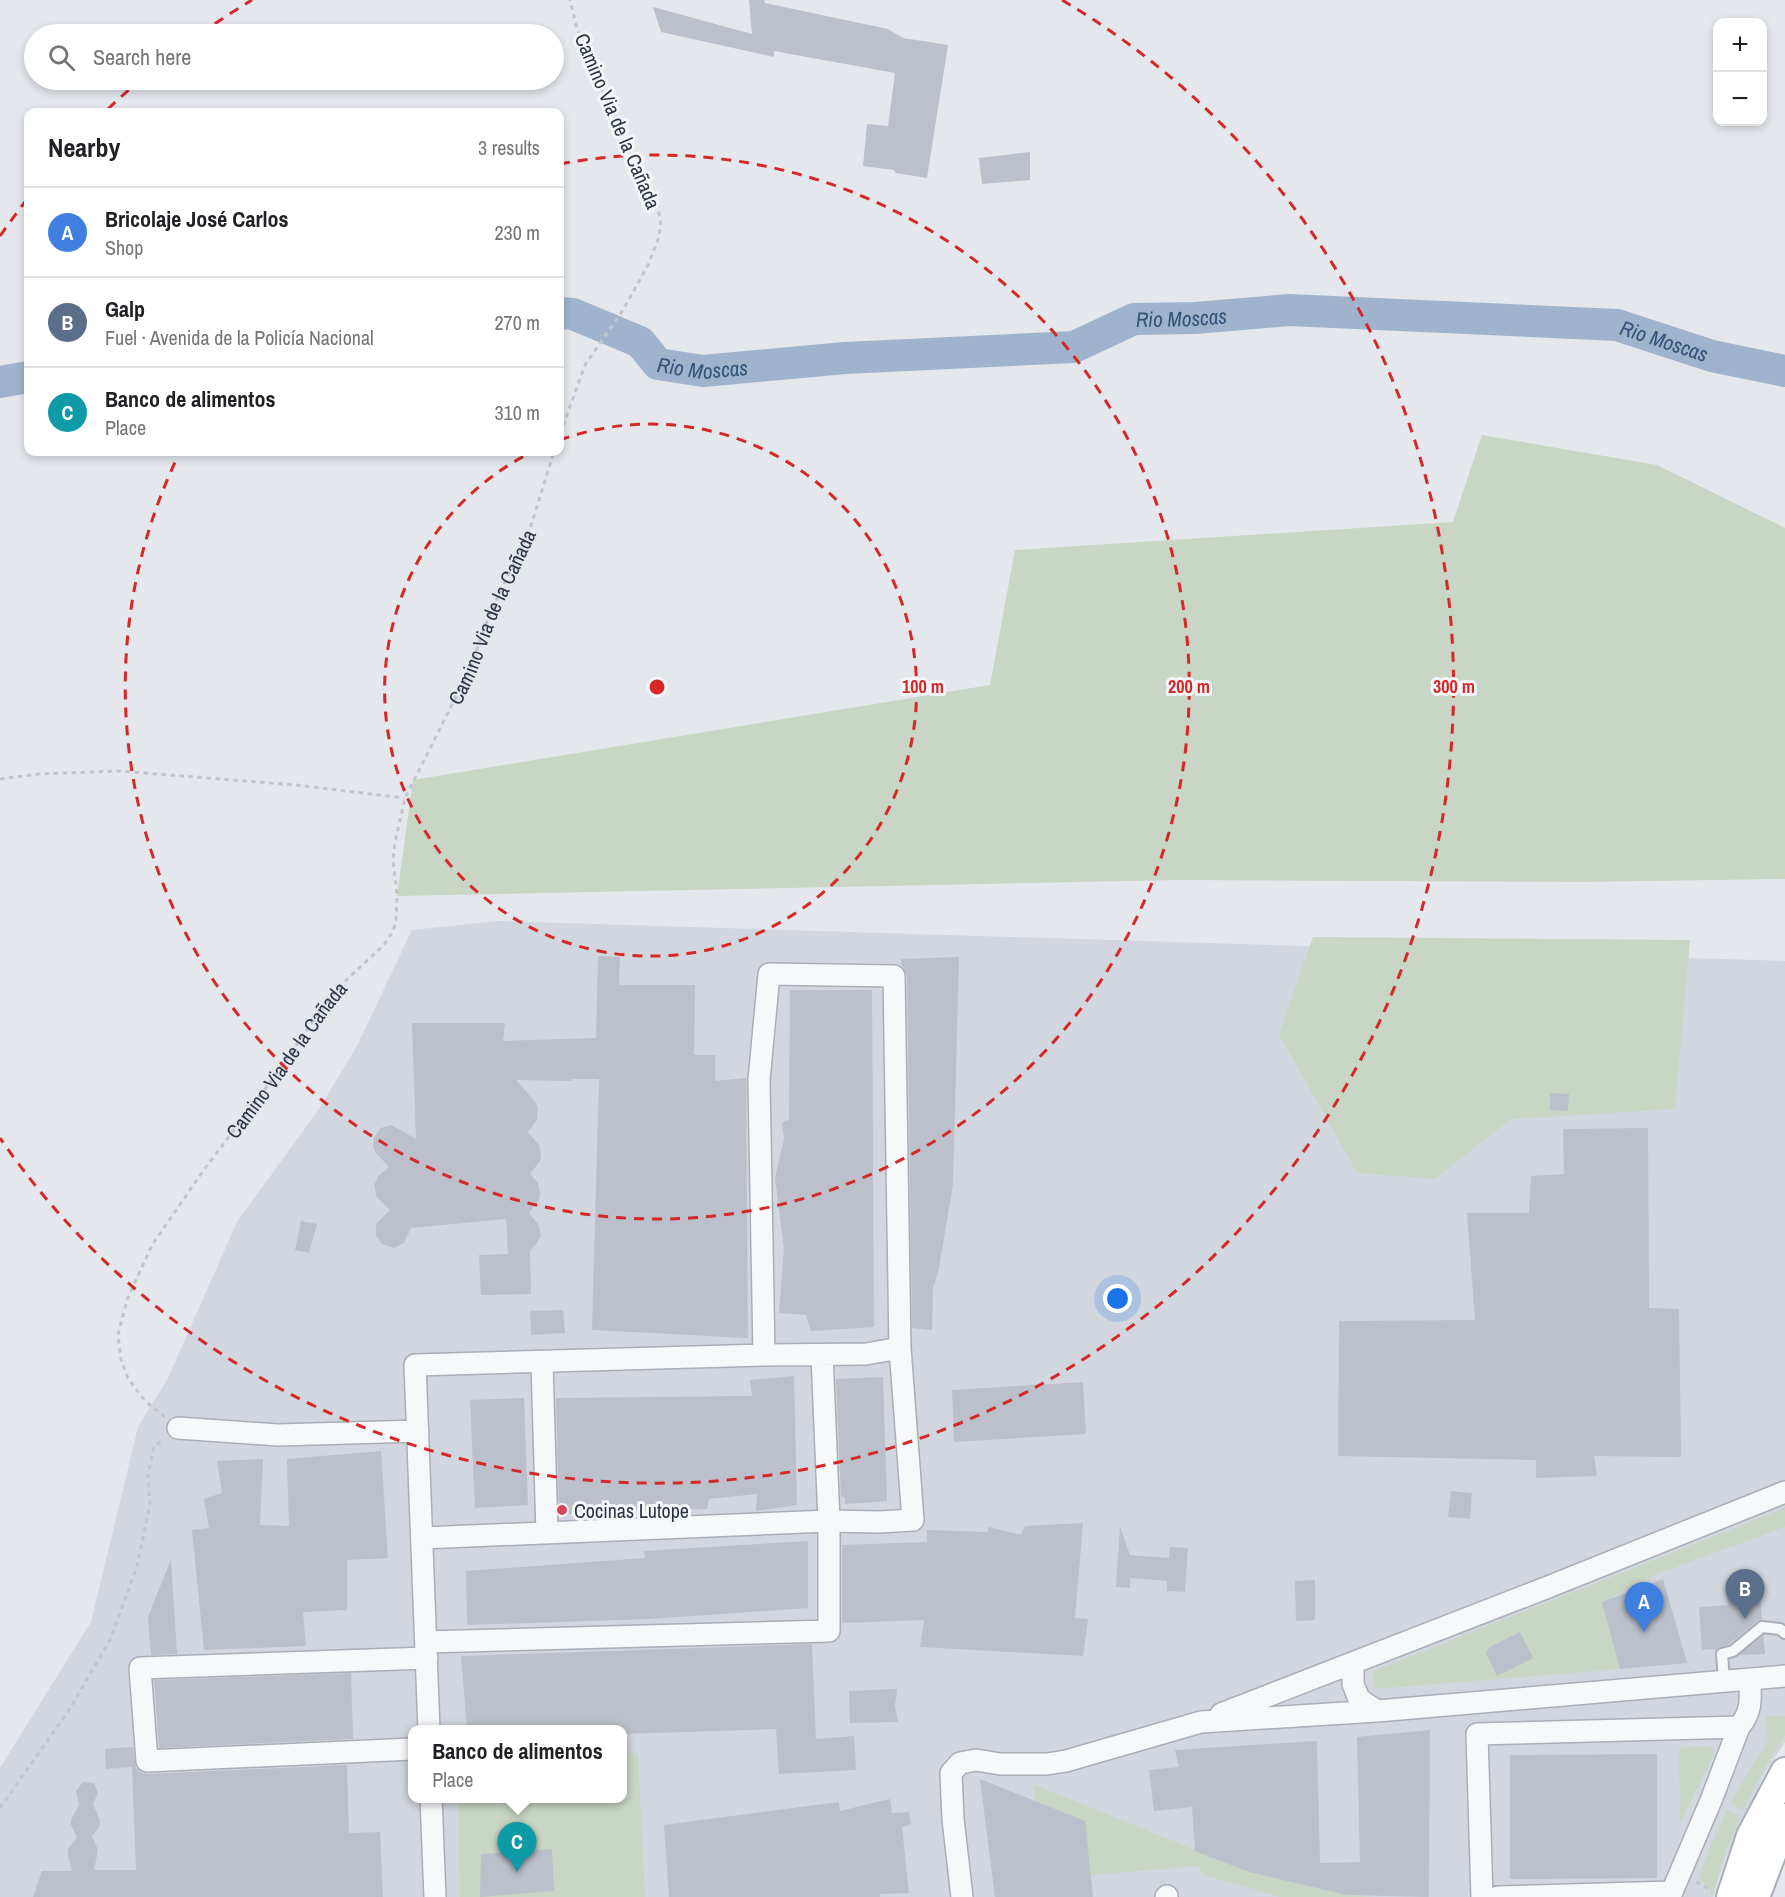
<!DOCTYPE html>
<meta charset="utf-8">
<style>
body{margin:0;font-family:"Archivo Narrow",sans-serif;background:#f2f2f2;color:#202124}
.controls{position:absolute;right:18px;top:18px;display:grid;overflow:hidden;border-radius:12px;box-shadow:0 3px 9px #0003}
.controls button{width:54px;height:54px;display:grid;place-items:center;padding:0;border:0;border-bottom:2px solid #e0e0e0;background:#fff;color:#202124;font:30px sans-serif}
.you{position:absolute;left:1118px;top:1299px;width:21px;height:21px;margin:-15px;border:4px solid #fff;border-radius:50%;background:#1a73e8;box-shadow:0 0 0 9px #1a73e833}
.badge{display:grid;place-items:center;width:39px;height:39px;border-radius:50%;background:#1a73e8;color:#fff;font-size:20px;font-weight:700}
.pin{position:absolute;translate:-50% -50px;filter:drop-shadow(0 2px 3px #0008)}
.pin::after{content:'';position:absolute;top:32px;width:21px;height:18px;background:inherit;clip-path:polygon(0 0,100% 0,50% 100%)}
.popup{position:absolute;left:408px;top:1725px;width:219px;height:78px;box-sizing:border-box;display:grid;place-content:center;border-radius:12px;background:#fff;filter:drop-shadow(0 2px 4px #0005);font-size:20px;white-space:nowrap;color:#757577}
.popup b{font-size:22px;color:#202124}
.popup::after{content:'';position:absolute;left:50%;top:100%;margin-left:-12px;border:12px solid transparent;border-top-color:#fff}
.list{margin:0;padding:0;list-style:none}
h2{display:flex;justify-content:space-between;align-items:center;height:78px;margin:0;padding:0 24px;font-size:26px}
h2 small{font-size:20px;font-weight:400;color:#757577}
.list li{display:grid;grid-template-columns:39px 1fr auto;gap:18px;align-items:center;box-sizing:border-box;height:90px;padding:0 24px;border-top:2px solid #e0e0e0}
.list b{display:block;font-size:22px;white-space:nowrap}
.list p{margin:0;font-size:20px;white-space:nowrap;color:#757577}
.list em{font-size:20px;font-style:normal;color:#757577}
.icon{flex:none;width:33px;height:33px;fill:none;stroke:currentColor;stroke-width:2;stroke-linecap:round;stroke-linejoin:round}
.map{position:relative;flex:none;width:1785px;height:1897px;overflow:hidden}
.search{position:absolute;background:#fff;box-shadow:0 3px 9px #0003;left:24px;top:24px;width:540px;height:66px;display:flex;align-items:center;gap:15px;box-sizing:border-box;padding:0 21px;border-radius:33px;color:#757577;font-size:22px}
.panel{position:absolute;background:#fff;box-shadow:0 3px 9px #0003;left:24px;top:108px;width:540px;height:348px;border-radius:12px}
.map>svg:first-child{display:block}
</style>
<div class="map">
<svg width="1785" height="1897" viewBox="0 0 1785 1897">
<rect width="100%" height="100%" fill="#e4e7ec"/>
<path fill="#d2d6de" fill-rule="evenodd" d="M498 921 1785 961V1742L1765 1773 1725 1861 1713 1897H0V1768L91 1622 138 1427 168 1378 237 1222 319 1109 357 1046 412 930ZM412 1730H622V1798H412Z"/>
<path fill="#c9d6c5" d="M1482 435 1657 465 1785 528V879L1585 882 1178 880 397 896 413 780 990 685 1015 550 1453 522Z
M1313 937 1690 940 1675 1109 1511 1119 1435 1179 1357 1173 1279 1034Z
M1785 1508V1527L1660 1573 1602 1602 1620 1669 1375 1689 1372 1672Z
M1766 1716H1785V1735L1763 1771 1743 1811 1730 1803 1768 1740Z
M1709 1746 1712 1748 1714 1755 1680 1823 1679 1748Z
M622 1753H638L645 1897H460L458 1799 622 1798Z
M1033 1784 1249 1872 1347 1895 1372 1897H1281L1204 1875 1199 1866 1091 1875 1036 1801Z
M1727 1810 1740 1816 1724 1856 1712 1896 1707 1884 1698 1880 1711 1845Z"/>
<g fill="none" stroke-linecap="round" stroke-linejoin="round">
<g stroke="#9fb4cc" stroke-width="32">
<path id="s1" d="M560 313 573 314 640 342 658 364 703 371 845 358 1074 347 1134 319 1195 318 1289 310 1617 325 1712 356 1785 371"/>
<path d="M0 382 28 377"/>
</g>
</g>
<path fill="#bbc0ca" d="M749 0H764L765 3 888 29 903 38 948 45 927 178 896 173 894 170 863 166 867 124 888 126 895 73 774 51V57L661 32 653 7 752 34Z
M1030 152V180L982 184 979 158Z
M598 956 620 957 619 985H695L694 1055H715V1081L746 1078 748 1338 592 1330 599 1079H571V1081L516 1080 536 1103 538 1108 537 1120 528 1132 539 1145 541 1155 540 1161 530 1174 538 1183 540 1194 539 1200 529 1213 538 1224 541 1235 535 1246 530 1250 531 1294 481 1295 479 1255 508 1254 506 1219 411 1228 404 1243 394 1248 382 1244 376 1235V1224L390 1210 377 1197 374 1186 378 1176 389 1167 376 1153 373 1147 374 1137 381 1128 391 1125 416 1139 412 1023H505L503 1041 596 1038Z
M959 957 953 1184 938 1273 933 1288 932 1330 912 1328 907 976 905 970 902 966 901 959Z
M790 990H872L874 1327 811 1331 806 1315 779 1313 784 1248 775 1178 784 1139 782 1122 789 1120Z
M1550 1093 1569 1094 1568 1111 1550 1110Z
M1648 1128 1649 1308 1679 1309 1681 1457 1594 1456 1597 1476 1536 1478V1460L1338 1456 1339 1321 1475 1320 1467 1213H1529L1531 1176 1564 1174 1563 1129Z
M301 1221 317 1224 309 1253 295 1250Z
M563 1310 565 1333 531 1335 530 1311Z
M794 1376 797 1505 756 1511 757 1494 709 1499 707 1509 559 1514 556 1398 752 1396 750 1380Z
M883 1377 887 1501 845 1504V1498L841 1496 836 1379Z
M1083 1382 1086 1434 954 1442 952 1390Z
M524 1398 528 1505 475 1508 470 1400Z
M381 1451 388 1558 347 1560V1610L303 1612 306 1646 204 1650 192 1530 209 1528 204 1499 222 1493 217 1461 263 1459 260 1525 289 1526 287 1459Z
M1451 1491 1472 1493 1470 1519 1448 1517Z
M1083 1523 1075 1618 1088 1619 1083 1656 920 1647 924 1620 842 1623V1545L927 1542V1530L987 1532 989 1527 1021 1535 1025 1526Z
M1120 1526 1130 1555 1169 1558 1170 1547 1188 1548 1185 1592 1167 1591V1581L1130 1578V1588L1116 1587Z
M808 1541V1608L649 1619 467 1625 466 1571 645 1558 644 1551Z
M171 1559 177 1654 151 1655 148 1617Z
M1663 1579 1687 1663 1620 1669 1602 1602Z
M1759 1579 1762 1620 1757 1621 1729 1644 1717 1649 1702 1650 1699 1607 1728 1605 1726 1582Z
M1315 1580V1620L1296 1621 1295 1581Z
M1520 1632 1533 1658 1497 1676 1486 1653 1490 1647Z
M1763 1636 1765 1654 1739 1655Z
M812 1644 816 1739 854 1736 856 1770 779 1774 776 1729 622 1734V1730H467L461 1656Z
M351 1673 353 1739 159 1748 154 1680Z
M897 1689 895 1706 898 1722 850 1723 849 1691Z
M1430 1730 1429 1897 1347 1895 1249 1872 1195 1851 1192 1807 1154 1811 1149 1770 1179 1767 1175 1750 1317 1741 1320 1863 1360 1862 1357 1737Z
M133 1747 136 1768 141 1772 147 1774 347 1765 349 1833 380 1832 383 1897H33L42 1871H72L68 1855V1849L77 1837 71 1825V1820L79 1805 76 1791 83 1782 94 1783 98 1793 93 1804 100 1821 98 1829 92 1836 98 1850 94 1870H136L132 1767 106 1769 105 1749Z
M1657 1754V1878L1510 1879V1755Z
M980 1779 1085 1821 1093 1897H995Z
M890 1799 892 1813 909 1812 911 1825 902 1827 909 1893 880 1894V1897H669L664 1825 839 1802 840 1811Z
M552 1849 554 1891 480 1897 481 1854Z"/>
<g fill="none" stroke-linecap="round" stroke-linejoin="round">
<defs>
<path id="service" d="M1724 1681 1722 1654 1733 1651 1762 1627 1780 1629 1785 1633"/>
<path id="minor" d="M764 1355 866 1354 900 1348
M542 1363 547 1533
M178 1428 278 1435 418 1431
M422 1538 829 1521 879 1522 913 1520 900 1348 894 976 769 974 759 1080 764 1355 415 1365 429 1730
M426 1642 829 1631V1521L822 1355
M1353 1664V1684L1359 1699 1377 1711
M1221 1714 1543 1589 1785 1492
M412 1749 147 1761 140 1668 427 1658
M431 1798 435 1897
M962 1897 953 1819 951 1773 960 1763 976 1760 1000 1764H1047L1066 1761 1201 1722 1377 1711 1785 1676
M1166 1897 1167 1896
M1482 1897 1477 1734 1739 1727
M1498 1897 1672 1892 1712 1798 1739 1727C1753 1710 1750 1699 1750 1679"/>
<path id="secondary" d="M1731 1897 1751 1836 1785 1772
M1755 1897 1785 1818"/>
</defs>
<use href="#service" stroke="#a9aeb7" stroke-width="14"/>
<use href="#minor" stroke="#a9aeb7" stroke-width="24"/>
<use href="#secondary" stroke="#a9aeb7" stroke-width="32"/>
<g stroke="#c2c5cb" stroke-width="3" stroke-dasharray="4.5 4.5" stroke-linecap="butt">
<path d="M560 434 585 365 623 310 648 265 658 240 661 225 657 202 642 172 627 136 597 81 576 25 570 0"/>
<path d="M0 779 39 774 119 771 296 785 404 798"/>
<path id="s2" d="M165 1417 145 1401 128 1378 121 1360 118 1335 127 1300 152 1245 203 1171 271 1081 323 1007 343 983 384 945 393 931 396 921 397 896 393 860 395 842 405 798 468 673 491 611 530 529 554 452"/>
<path d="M0 1808 69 1710 110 1640 137 1567 150 1504 148 1476 154 1446 163 1440"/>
<path d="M1696 1882 1706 1887 1709 1892"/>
</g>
<use href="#service" stroke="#f7f8fa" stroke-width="10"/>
<use href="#minor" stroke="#f7f8fa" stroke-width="21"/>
<use href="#secondary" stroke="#fff" stroke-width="28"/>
</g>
<g fill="none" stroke="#d62828" stroke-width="3" stroke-dasharray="10 8">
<path d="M560 440A266 266 0 1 1 532 452"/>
<path d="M560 164A532 532 0 1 1 179 454"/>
<path d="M0 236A797 797 0 0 1 25 202M108 109A797 797 0 0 1 139 81M200 34A797 797 0 0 1 252 0M1062 0A797 797 0 1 1 0 1138"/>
</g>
<circle fill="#d1495b" stroke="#f4f6f9" stroke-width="2" cx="562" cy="1510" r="6"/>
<g text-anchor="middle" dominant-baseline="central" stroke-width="6" stroke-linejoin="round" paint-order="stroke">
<g font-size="20" fill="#2b3445" stroke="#f4f6f9">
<text transform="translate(618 121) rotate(67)">Camino Via de la Cañada</text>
<text stroke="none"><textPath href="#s2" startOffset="928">Camino Via de la Cañada</textPath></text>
<text stroke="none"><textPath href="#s2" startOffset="424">Camino Via de la Cañada</textPath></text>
</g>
<g font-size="20" fill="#2b3445" stroke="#f4f6f9" text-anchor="start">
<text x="574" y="1510">Cocinas Lutope</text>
</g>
<g font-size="21" font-style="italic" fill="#34527a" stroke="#f4f6f9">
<text stroke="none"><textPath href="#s1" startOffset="645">Rio Moscas</textPath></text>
<text stroke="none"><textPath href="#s1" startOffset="1131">Rio Moscas</textPath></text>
<text stroke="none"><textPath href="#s1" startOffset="159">Rio Moscas</textPath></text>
</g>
</g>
<circle cx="657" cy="687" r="9" fill="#d62828" stroke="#f4f6f9" stroke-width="3"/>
<g font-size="18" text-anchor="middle" font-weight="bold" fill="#d62828" stroke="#f4f6f9" stroke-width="6" stroke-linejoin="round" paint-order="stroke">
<text x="923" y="693">100 m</text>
<text x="1189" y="693">200 m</text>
<text x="1454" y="693">300 m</text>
</g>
</svg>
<div class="controls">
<button>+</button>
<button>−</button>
</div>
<div class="you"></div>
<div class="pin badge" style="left:1644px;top:1632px;background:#3f7fe0">A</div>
<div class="pin badge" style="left:1745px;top:1619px;background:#5c6f8a">B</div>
<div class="pin badge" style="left:517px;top:1872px;background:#0f9aa8">C</div>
<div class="popup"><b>Banco de alimentos</b>Place</div>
<div class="search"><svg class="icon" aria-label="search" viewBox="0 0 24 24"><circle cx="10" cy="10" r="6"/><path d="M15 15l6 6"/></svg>Search here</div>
<section class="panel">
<h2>Nearby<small>3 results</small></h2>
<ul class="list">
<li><span class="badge" style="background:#3f7fe0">A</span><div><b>Bricolaje José Carlos</b><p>Shop</p></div><em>230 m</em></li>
<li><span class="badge" style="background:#5c6f8a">B</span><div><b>Galp</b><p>Fuel · Avenida de la Policía Nacional</p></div><em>270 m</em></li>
<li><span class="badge" style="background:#0f9aa8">C</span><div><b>Banco de alimentos</b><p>Place</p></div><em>310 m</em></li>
</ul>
</section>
</div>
